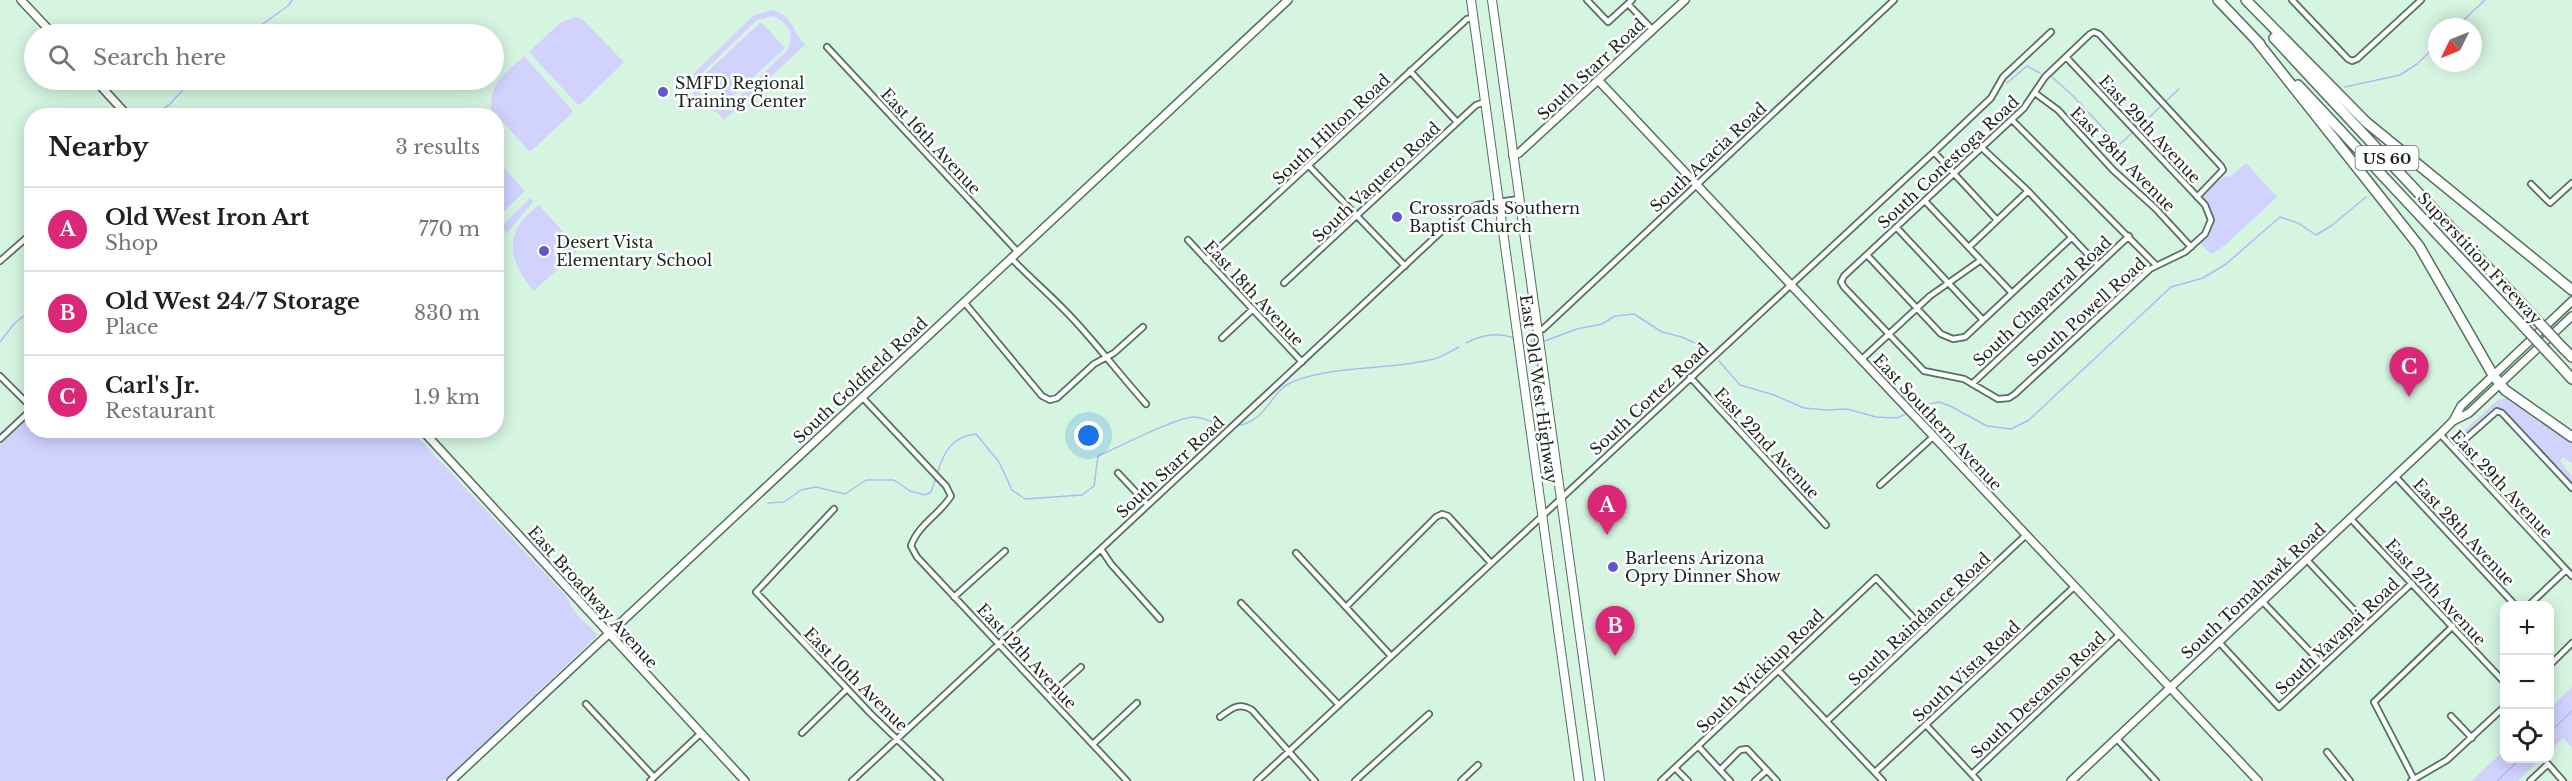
<!DOCTYPE html>
<meta charset="utf-8">
<style>
body{margin:0;font-family:"Libre Baskerville",serif;background:#f2f2f2;color:#202124}
.controls{position:absolute;right:18px;bottom:18px;display:grid;overflow:hidden;border-radius:12px;box-shadow:0 3px 15px #0003}
.controls button{width:54px;height:54px;display:grid;place-items:center;padding:0;border:0;border-bottom:2px solid #e0e0e0;background:#fff;color:#202124;font:30px sans-serif}
.compass{position:absolute;left:2428px;top:18px;width:54px;height:54px;border-radius:50%;background:#fff;box-shadow:0 3px 15px #0003;rotate:227deg}
.you{position:absolute;left:1089px;top:436px;width:21px;height:21px;margin:-15px;border:4px solid #fff;border-radius:50%;background:#1a73e8;box-shadow:0 0 0 9px #1a73e833}
.badge{display:grid;place-items:center;width:39px;height:39px;border-radius:50%;background:#db2777;color:#fff;font-size:20px;font-weight:700}
.pin{position:absolute;translate:-50% -50px;filter:drop-shadow(0 2px 3px #0008)}
.pin::after{content:'';position:absolute;top:32px;width:21px;height:18px;background:inherit;clip-path:polygon(0 0,100% 0,50% 100%)}
.list{margin:0;padding:0;list-style:none}
h2{display:flex;justify-content:space-between;align-items:center;height:78px;margin:0;padding:0 24px;font-size:26px}
h2 small{font-size:20px;font-weight:400;color:#757577}
.list li{display:grid;grid-template-columns:39px 1fr auto;gap:18px;align-items:center;box-sizing:border-box;height:84px;padding:0 24px;border-top:2px solid #e0e0e0}
.list b{display:block;font-size:22px;white-space:nowrap}
.list p{margin:0;font-size:20px;white-space:nowrap;color:#757577}
.list em{font-size:20px;font-style:normal;color:#757577}
.icon{flex:none;width:33px;height:33px;fill:none;stroke:currentColor;stroke-width:2;stroke-linecap:round;stroke-linejoin:round}
.map{position:relative;flex:none;width:2572px;height:781px;overflow:hidden}
.search{position:absolute;background:#fff;box-shadow:0 3px 15px #0003;left:24px;top:24px;width:480px;height:66px;display:flex;align-items:center;gap:15px;box-sizing:border-box;padding:0 21px;border-radius:33px;color:#757577;font-size:22px}
.panel{position:absolute;background:#fff;box-shadow:0 3px 15px #0003;left:24px;top:108px;width:480px;height:330px;border-radius:24px}
.map>svg:first-child{display:block}
</style>
<div class="map">
<svg width="2572" height="781" viewBox="0 0 2572 781">
<rect width="100%" height="100%" fill="#d5f5e1"/>
<path fill="#d1d2fe" fill-rule="evenodd" d="M772 10C793 15 792 31 805 45L724 120 717 112 706 109 696 101 692 88 694 73 753 16ZM773 16C789 22 796 37 786 52 773 63 739 101 725 105 717 107 709 105 703 99 696 91 698 82 702 73L757 20Z
M576 17 582 19 624 62 581 104H577L529 52 561 22Z
M761 22 785 48 729 100 704 75Z
M524 56 572 110V113L530 152 491 109C490 81 506 74 524 56Z
M497 160 525 191 497 218Z
M2246 163 2277 197 2224 246 2212 254 2199 243C2218 224 2214 218 2202 197L2224 176 2230 177Z
M530 198 533 202 506 234 502 226Z
M539 205 576 246V252L534 291C507 261 503 230 539 205Z
M2508 398 2525 408 2540 422 2572 444V463L2563 457 2560 461 2572 477V484L2501 409H2492L2456 442H2451L2498 400Z
M31 415 32 430 412 431 566 596 575 613 598 635 446 779 439 781H0V445Z
M2572 687V748L2563 738 2550 751V708Z
M2504 750V758L2541 759 2518 781H2472Z"/>
<g fill="none" stroke-linecap="round" stroke-linejoin="round">
<path stroke="#b6b7f6" stroke-width="1.5" d="M2456 27 2485 0
M249 34 289 5 292 0
M2052 77 2072 95 2119 145 2132 133
M2007 83 2027 66 2040 73
M2345 87 2400 75 2417 64 2437 45
M2166 101 2179 89
M152 116 169 105 192 80
M2138 128 2160 107
M1521 340 1537 342
M0 342 14 324 32 309
M1542 342 1577 329 1602 324 1615 316 1634 314 1662 332 1682 337 1708 349
M1466 343C1481 335 1498 332 1514 338
M1719 361 1740 385 1774 395 1804 408 1827 410 1847 409 1876 417 1897 418 1906 414
M1926 405 1939 402 1950 406 1987 426 2011 429 2029 420 2171 287 2203 278 2226 264 2280 217 2298 223 2316 235 2331 226 2366 197
M1235 426C1268 422 1270 391 1292 382 1337 364 1387 371 1434 359 1442 357 1451 351 1459 347
M937 474C944 452 951 437 976 434L999 462 1012 490 1025 499 1082 495 1094 486 1098 456C1119 447 1174 418 1194 417 1207 417 1219 428 1230 426
M768 503 784 502 801 490 816 487 845 494 866 480H894L910 491 925 495 931 492 936 478
M2550 732 2572 711
M2497 781 2521 758"/>
<defs>
<path id="street" d="M1587 0 1608 22 1632 0
M2292 0 2348 59 2352 61 2357 59 2421 0
M1628 4 1653 30
M827 47 1018 252
M2066 57 2205 205 2211 220 2205 234 2185 252 2150 269 2015 394 2009 398 1998 399 1964 379 1924 371 1844 287 1841 282 1844 276 2024 108 2045 77 2090 34 2094 32 2099 34 2221 166 2223 170 2197 197
M1410 71 1457 122
M2035 93 2058 110 2113 170 2155 208 2191 247
M2012 120 2155 264
M1982 148 2028 191 2098 265
M1934 152 1997 220
M1309 166 1405 266
M2531 184 2550 203 2572 183
M1925 201 2012 293
M1897 228 1983 320
M1188 240 1302 362
M1969 247 2028 191
M1867 255 1941 334 1953 339 1965 337 2072 237
M1011 258C1031 279 1054 298 1074 320 1099 347 1121 376 1146 404
M1206 260 1467 19 1473 18
M0 261 32 233
M1284 283 1476 105 1485 102
M964 302 1042 396 1050 400 1057 398 1094 364 1114 353 1143 327
M1538 331 1543 329 1894 0
M1222 338 1253 309
M1861 360 1930 296 1981 260
M0 376 32 408
M1690 377 1826 525
M1972 384 2129 236
M862 397 946 486 951 496C940 514 917 526 911 546L917 557 1127 781
M2440 434 2572 576
M0 439 32 409
M2454 449 2497 411 2502 413 2572 488
M1118 473 1148 505
M2395 476 2516 606
M1880 485 1934 436
M834 509 756 592 870 713 940 781
M2350 518 2504 682
M1101 549 1111 564 1160 619
M1296 553 1391 656
M2306 559 2367 624
M954 597 1005 551
M2262 601 2323 665
M1241 603 1339 705
M2528 606 2566 570
M1346 607 1436 517 1442 514 1448 516 1491 563
M2218 641 2279 707 2412 583
M2550 665 2572 643
M1779 671 1883 781
M1049 696 1081 667
M586 704 654 777
M2451 716 2472 738
M1220 717C1232 708 1238 702 1252 710L1315 781
M1827 721 2026 535
M1926 725 1978 781
M802 733 847 689
M2116 738 2156 781
M1093 744 1137 703
M1698 746 1730 781
M2327 752 2350 781
M1675 768 1688 781
M1720 770 1740 750 1747 749 1777 781
M1875 772 2075 586
M1972 774 2120 634
M2414 779 2374 702 2453 626
M650 781 701 733
M852 781 1460 214 1477 205 1519 199
M1257 781 1934 152 1991 98 2003 77 2051 32
M1355 781 1429 714
M1461 781 1478 765
M1661 781 1876 578 1925 630
M1755 781 1767 770
M2411 781 2447 760 2504 707
M2530 781 2548 764 2563 781"/>
<path id="secondary" d="M21 0 53 34
M95 80 128 116
M1599 81 2258 781
M1513 156 1519 153 1685 0
M2453 421 2469 413 2572 316
M422 430 745 781
M451 781 1288 0
M2071 781 2440 434 2453 421 2461 406 2572 301"/>
<path id="primary" d="M1471 0 1579 781
M1492 0 1600 781"/>
<path id="highway" d="M2218 0 2260 44
M2246 0 2366 122 2572 290
M2274 38 2534 317
M2256 40 2419 246 2493 375 2505 390 2572 437
M2298 85 2524 327
M2563 348 2572 357
M2552 357 2572 379"/>
</defs>
<use href="#street" stroke="#54705f" stroke-width="8"/>
<use href="#secondary" stroke="#54705f" stroke-width="10"/>
<use href="#primary" stroke="#54705f" stroke-width="10"/>
<use href="#highway" stroke="#54705f" stroke-width="12"/>
<use href="#street" stroke="#fff" stroke-width="4.5"/>
<use href="#secondary" stroke="#fff" stroke-width="7"/>
<use href="#primary" stroke="#fff" stroke-width="8"/>
<use href="#highway" stroke="#fff" stroke-width="9"/>
<defs>
<path id="highway-bridge" d="M2534 317 2563 348
M2524 327 2552 357"/>
</defs>
<use href="#highway-bridge" stroke="#54705f" stroke-width="12" stroke-linecap="butt"/>
<use href="#highway-bridge" stroke="#fff" stroke-width="9"/>
</g>
<g fill="#6355ce" stroke="#fff" stroke-width="2">
<circle cx="663" cy="92" r="6"/>
<circle cx="1397" cy="217" r="6"/>
<circle cx="544" cy="251" r="6"/>
<circle cx="1613" cy="567" r="6"/>
</g>
<g text-anchor="middle" dominant-baseline="central" stroke-width="5" stroke-linejoin="round" paint-order="stroke">
<rect fill="#fff" stroke="#5f6762" stroke-width="1.5" x="2355.5" y="146" width="63" height="24" rx="4.5"/>
<g font-size="15" font-weight="bold" fill="#1a261f">
<text x="2387" y="158">US 60</text>
</g>
<g font-size="16" fill="#1a261f" stroke="#fff">
<text transform="translate(1591 69) rotate(-43)">South Starr Road</text>
<text transform="translate(1331 129) rotate(-43)">South Hilton Road</text>
<text transform="translate(2150 129) rotate(47)">East 29th Avenue</text>
<text transform="translate(931 141) rotate(47)">East 16th Avenue</text>
<text transform="translate(1708 157) rotate(-43)">South Acacia Road</text>
<text transform="translate(2123 159) rotate(45)">East 28th Avenue</text>
<text transform="translate(1948 162) rotate(-43)">South Conestoga Road</text>
<text transform="translate(1376 182) rotate(-43)">South Vaquero Road</text>
<text transform="translate(2480 258) rotate(47)">Superstition Freeway</text>
<text transform="translate(1254 293) rotate(47)">East 18th Avenue</text>
<text transform="translate(2042 301) rotate(-43)">South Chaparral Road</text>
<text transform="translate(2086 312) rotate(-42)">South Powell Road</text>
<text transform="translate(860 380) rotate(-43)">South Goldfield Road</text>
<text transform="translate(1539 389) rotate(82)">East Old West Highway</text>
<text transform="translate(1649 399) rotate(-43)">South Cortez Road</text>
<text transform="translate(1938 422) rotate(47)">East Southern Avenue</text>
<text transform="translate(1767 443) rotate(47)">East 22nd Avenue</text>
<text transform="translate(1170 467) rotate(-43)">South Starr Road</text>
<text transform="translate(2502 484) rotate(47)">East 29th Avenue</text>
<text transform="translate(2464 532) rotate(47)">East 28th Avenue</text>
<text transform="translate(2253 591) rotate(-43)">South Tomahawk Road</text>
<text transform="translate(2436 592) rotate(47)">East 27th Avenue</text>
<text transform="translate(593 597) rotate(48)">East Broadway Avenue</text>
<text transform="translate(1919 619) rotate(-43)">South Raindance Road</text>
<text transform="translate(2337 636) rotate(-43)">South Yavapai Road</text>
<text transform="translate(1027 656) rotate(47)">East 12th Avenue</text>
<text transform="translate(1760 671) rotate(-44)">South Wickiup Road</text>
<text transform="translate(1966 671) rotate(-43)">South Vista Road</text>
<text transform="translate(856 679) rotate(45)">East 10th Avenue</text>
<text transform="translate(2038 695) rotate(-43)">South Descanso Road</text>
</g>
<g font-size="16" fill="#1a261f" stroke="#fff" text-anchor="start">
<text x="675" y="83">SMFD Regional<tspan x="675" dy="18">Training Center</tspan></text>
<text x="1409" y="208">Crossroads Southern<tspan x="1409" dy="18">Baptist Church</tspan></text>
<text x="556" y="242">Desert Vista<tspan x="556" dy="18">Elementary School</tspan></text>
<text x="1625" y="558">Barleens Arizona<tspan x="1625" dy="18">Opry Dinner Show</tspan></text>
</g>
</g>
</svg>
<div class="controls">
<button>+</button>
<button>−</button>
<button><svg class="icon" aria-label="locate" viewBox="0 0 24 24"><circle cx="12" cy="12" r="6"/><path d="M12 2v4M12 18v4M2 12h4M18 12h4"/></svg></button>
</div>
<svg class="compass" viewBox="-18 -18 36 36"><path d="M0-13l5 13h-10z" fill="#e53935"/><path d="M0 13l5-13h-10z" fill="#757577"/></svg>
<div class="you"></div>
<div class="pin badge" style="left:1607px;top:535px">A</div>
<div class="pin badge" style="left:1615px;top:656px">B</div>
<div class="pin badge" style="left:2409px;top:397px">C</div>
<div class="search"><svg class="icon" aria-label="search" viewBox="0 0 24 24"><circle cx="10" cy="10" r="6"/><path d="M15 15l6 6"/></svg>Search here</div>
<section class="panel">
<h2>Nearby<small>3 results</small></h2>
<ul class="list">
<li><span class="badge">A</span><div><b>Old West Iron Art</b><p>Shop</p></div><em>770 m</em></li>
<li><span class="badge">B</span><div><b>Old West 24/7 Storage</b><p>Place</p></div><em>830 m</em></li>
<li><span class="badge">C</span><div><b>Carl's Jr.</b><p>Restaurant</p></div><em>1.9 km</em></li>
</ul>
</section>
</div>
